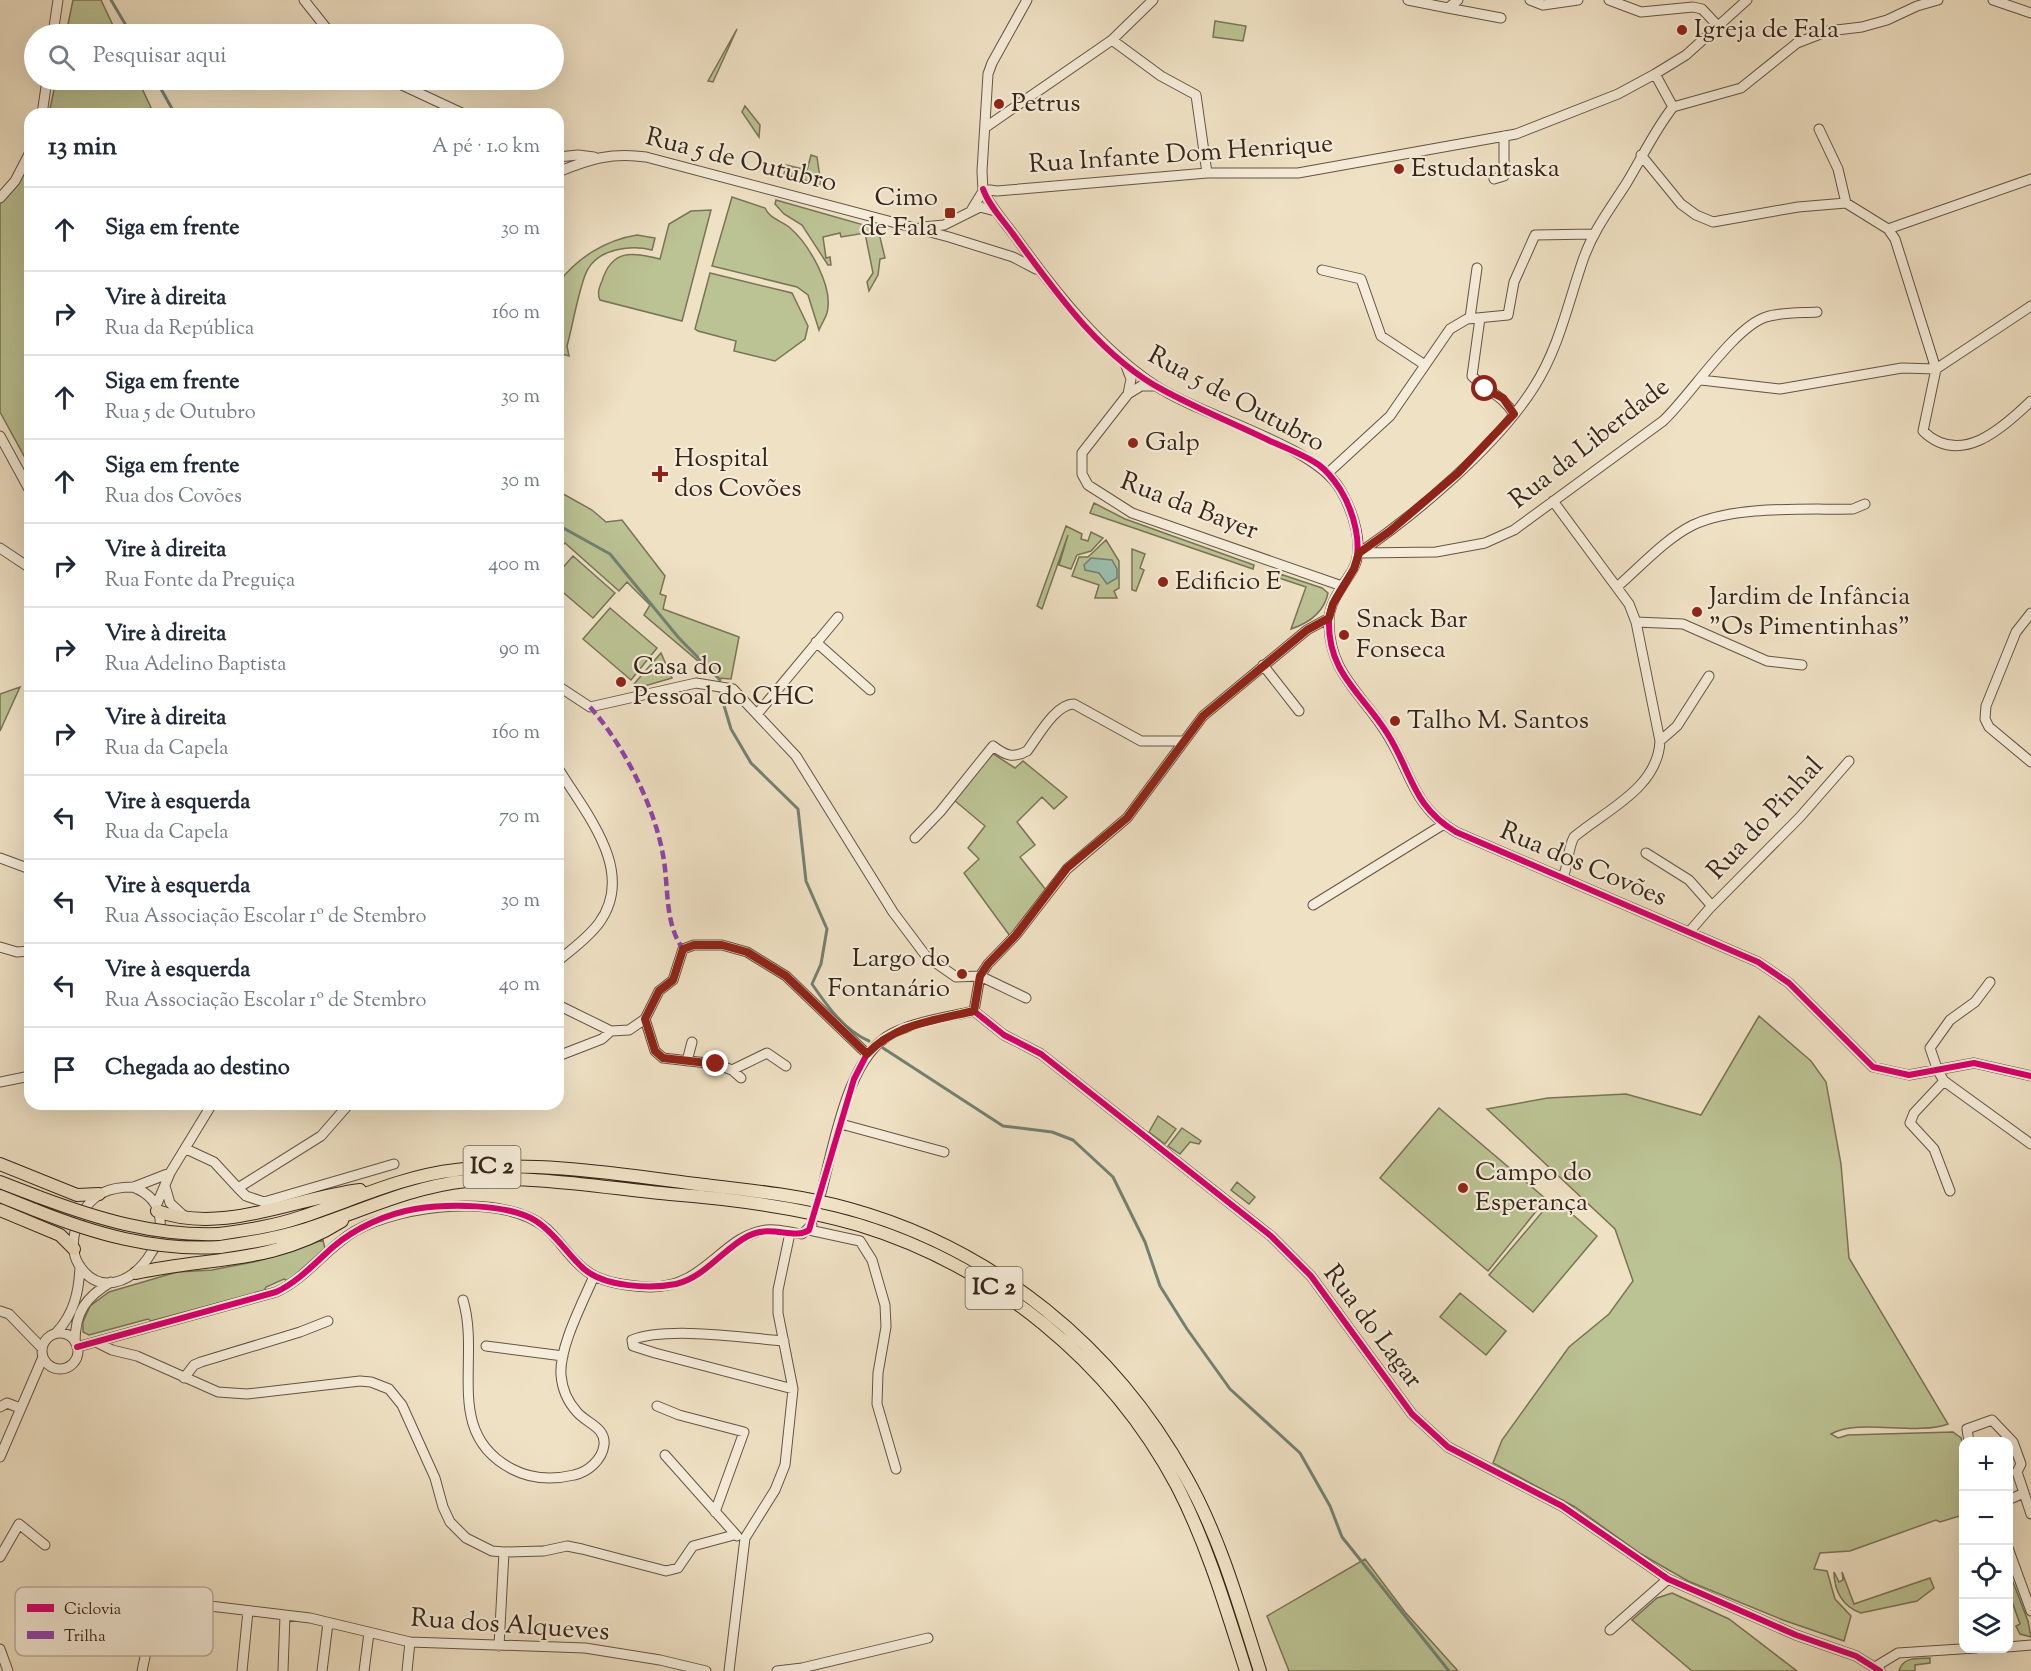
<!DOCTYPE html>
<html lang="pt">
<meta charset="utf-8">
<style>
body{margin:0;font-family:"Sorts Mill Goudy",serif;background:#f2f2f3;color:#1f2937}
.controls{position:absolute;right:18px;bottom:18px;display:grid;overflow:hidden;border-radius:12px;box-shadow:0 6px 24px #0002}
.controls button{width:54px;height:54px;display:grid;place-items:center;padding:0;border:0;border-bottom:2px solid #e0e1e3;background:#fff;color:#1f2937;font:30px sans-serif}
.stop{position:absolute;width:18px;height:18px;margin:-14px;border:4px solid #8f2418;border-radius:50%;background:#fff}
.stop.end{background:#8f2418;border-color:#fff;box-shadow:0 2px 6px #0008}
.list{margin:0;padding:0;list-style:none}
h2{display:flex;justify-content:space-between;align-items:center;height:78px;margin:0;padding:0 24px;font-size:26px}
h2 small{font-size:20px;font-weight:400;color:#747a83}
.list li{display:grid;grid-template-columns:39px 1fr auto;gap:18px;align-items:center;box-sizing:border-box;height:84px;padding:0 24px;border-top:2px solid #e0e1e3}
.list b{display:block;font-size:22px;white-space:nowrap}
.list p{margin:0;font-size:20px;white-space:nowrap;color:#747a83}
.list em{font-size:20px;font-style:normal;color:#747a83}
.icon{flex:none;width:33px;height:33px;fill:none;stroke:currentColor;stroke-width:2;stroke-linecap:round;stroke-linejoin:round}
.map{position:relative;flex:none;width:2031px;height:1671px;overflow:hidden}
.search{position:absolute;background:#fff;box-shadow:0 6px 24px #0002;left:24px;top:24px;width:540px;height:66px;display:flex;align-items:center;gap:15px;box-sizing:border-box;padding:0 21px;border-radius:33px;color:#747a83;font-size:22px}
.panel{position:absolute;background:#fff;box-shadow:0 6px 24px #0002;left:24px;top:108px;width:540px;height:1002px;border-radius:18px}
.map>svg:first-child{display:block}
</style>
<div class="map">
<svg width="2031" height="1671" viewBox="0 0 2031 1671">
<rect width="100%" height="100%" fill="#efe1c4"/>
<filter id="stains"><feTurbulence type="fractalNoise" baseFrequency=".00333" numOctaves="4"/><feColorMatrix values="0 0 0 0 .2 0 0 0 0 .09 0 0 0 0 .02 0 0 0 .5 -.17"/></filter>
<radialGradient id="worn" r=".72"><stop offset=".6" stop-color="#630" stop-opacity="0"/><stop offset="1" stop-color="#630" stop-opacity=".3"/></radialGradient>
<path fill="#bbc293" stroke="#787456" stroke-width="1.5" d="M73 0H101L117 34H66Z
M1215 21 1246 26 1243 41 1213 37Z
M737 29 713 82 708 81Z
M56 80H138L154 114H49Z
M745 106 760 125 759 137 742 112Z
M811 155 817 157 821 185 784 174 786 165 807 170Z
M30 165V467L0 412V204Z
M732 197 765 208C770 219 780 220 789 227 809 244 834 287 827 313 825 319 821 325 819 330L808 295 797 287 712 266Z
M776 200 878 229 885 258 880 259 878 275 869 291 867 282 873 273 865 233 841 237 840 233 823 237 826 258 830 257 831 265H828L802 225 784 214 775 204Z
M711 210 682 321 600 300C597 293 599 288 602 281 612 249 631 252 660 259L669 224 691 211Z
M637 235 655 238 652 250C632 245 600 248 588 269 580 281 572 329 567 346L569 356 558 353V283C578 257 606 240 637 235Z
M710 273 792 293 808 326 805 339 775 361 734 351 736 341 698 331 695 329Z
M558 491 592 510 606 522 622 520 665 576 660 594 666 596 663 609 739 637 731 679 718 678 644 615 650 605 627 582 619 591 565 543 558 550Z
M1094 503 1125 519 1254 565 1253 569 1090 513Z
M1066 526 1082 534 1081 539 1088 541 1091 532 1103 538 1091 551 1077 555 1071 569 1059 565 1068 535 1042 609 1037 606Z
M1106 540 1119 561V588L1114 591 1117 598H1095L1099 585 1072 576 1079 557H1088Z
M1132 549 1145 554 1140 568 1144 570 1136 591 1132 590Z
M573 556 615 593 593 618 558 588V573Z
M1280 574 1322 588 1328 593C1324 613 1309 623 1291 629L1306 587 1279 578Z
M610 608 657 648 631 680 583 639Z
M661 653 672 678 638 688 634 684Z
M20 687 0 731V694Z
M992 753 1015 768 1023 761 1067 797 1054 809 1042 797 1017 822 1035 845 1020 857 1046 890 1010 936 964 873 979 859 968 848 985 826 954 800Z
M1759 1016 1811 1061 1826 1082 1841 1164 1849 1258 1948 1424C1916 1436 1858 1418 1831 1434L1838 1438 1848 1435 1953 1432 1961 1438 1963 1444V1515L1940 1522 1936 1520 1850 1551 1820 1553 1814 1569 1827 1571 1835 1599 1851 1616 1844 1641 1783 1620 1688 1581 1641 1554 1575 1507 1493 1463 1502 1440 1569 1347 1609 1314 1633 1281 1615 1229 1487 1109 1548 1098 1626 1094 1701 1115Z
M1439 1108 1546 1199 1488 1271 1380 1178Z
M1158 1116 1176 1129 1165 1144 1149 1132Z
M1182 1128 1201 1141 1199 1144 1190 1142 1180 1154 1168 1146Z
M1237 1182 1255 1197 1249 1204 1231 1190Z
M1554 1198 1597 1236 1533 1312 1489 1275Z
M323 1240 325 1249 288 1281 284 1279 266 1287 264 1291 151 1321 148 1319 89 1335 83 1332V1322L90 1306 109 1292 177 1272 212 1270 258 1261Z
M1460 1293 1506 1331 1486 1355 1440 1317Z
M1365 1559 1405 1612 1458 1671H1289L1267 1616Z
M2008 1569 2028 1621 2031 1637 2020 1634 2016 1626 2020 1624 2009 1593Z
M1834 1572 1839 1582 1843 1580 1842 1572 1854 1604 1930 1578 1934 1588 1917 1601 1861 1613C1843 1607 1834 1591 1834 1572Z
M1672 1593 1729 1619 1797 1671H1692L1632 1620 1657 1598Z
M1930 1658V1663L1915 1665V1671H1899C1903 1656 1918 1659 1930 1658Z"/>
<path fill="#9bbeae" stroke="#728172" stroke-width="1.5" d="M1091 558 1112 560 1117 569V578L1107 584 1099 573 1085 570 1084 565Z"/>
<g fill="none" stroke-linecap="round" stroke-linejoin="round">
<path stroke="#728172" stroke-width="3" d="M111 0 131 34
M156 80 175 114
M558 525 610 554 678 637 720 680
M720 692 731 729 751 763 798 809 806 881 827 929 821 964 812 984C827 1006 845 1031 869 1041
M883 1048 1003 1126 1052 1132 1073 1140 1113 1177 1145 1242 1160 1286 1187 1329 1230 1389 1300 1453 1330 1506 1342 1537 1449 1671"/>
<defs>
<path id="minor" d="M304 0 331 34
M1408 0 1448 8 1458 0
M1530 0 1543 5 1578 0
M1609 0 1641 12 1693 7 1702 9 1718 26
M1993 0 2031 13
M1448 8 1501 18
M53 34 58 0
M1112 40 1161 76 1196 95 1207 173
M1655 74 1673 107
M391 80 464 114
M1673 107 1741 88 1797 43 1828 31 1862 27 1887 20 1917 6 1938 0
M42 114 47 80
M986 127 1112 40 1153 0
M1819 129 1838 169 1846 203
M1641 155 1681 204 1696 215 1713 222 1798 207 1846 203 1888 229 1895 239 1936 369 1923 431C1960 467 2002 429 2031 401
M558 157 578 155 594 157
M558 172C589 159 612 152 646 157L949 237 1013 257 1036 269
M1494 179 1504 176V136
M983 189 997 191 1207 173H1298L1516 134 1618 94 1655 74 1686 55 1747 0
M983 191C992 208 1005 223 1017 239 1056 293 1100 349 1156 386 1203 417 1313 444 1340 489 1353 511 1366 548 1352 571 1343 586 1329 602 1329 620 1328 673 1362 693 1387 734 1412 773 1412 806 1456 832L1758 962 1789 983 1873 1067 1909 1075 1974 1063 2031 1076
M0 198 15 181 30 152
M972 209 983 191 982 171 988 74 992 63 1027 0
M922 227 944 225 980 207 995 211
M1888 229 2031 179
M1322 270 1361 279 1381 336 1425 365
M1470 318 1477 268
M1480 318 1472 376C1488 392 1501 394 1514 414
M1126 366 1131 379 1128 394 1082 453V474L1088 485 1132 513 1342 586
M1936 369 2031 306
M1701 380 1780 389 1902 368 1936 369
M1128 394 1141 386H1156
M0 436 30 491
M1328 473 1390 416 1450 329 1467 319 1508 315 1514 282 1535 235 1594 234
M1553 501 1629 604 1636 622 1660 741C1658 788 1606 810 1574 837 1567 850 1569 864 1563 877
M0 548 30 568
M1359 553C1416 514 1497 446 1534 387 1559 348 1568 303 1583 260 1593 231 1610 209 1626 184 1642 158 1654 131 1673 107
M1362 553 1436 552 1485 543 1514 530 1663 421C1690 396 1734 327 1766 317 1781 312 1801 313 1817 312
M1618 586C1641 566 1665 539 1693 525 1735 505 1807 510 1853 509L1865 504
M2031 613 2016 632 1986 706 1985 719 1989 727 2031 762
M1636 622 1683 624 1767 661 1802 665
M816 642 870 690
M1263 665 1299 711
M558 686 590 707 696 683 733 689 796 756 893 912 926 956 956 977 980 976 1026 998
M758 713 838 617
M1660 741 1677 726 1709 676
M558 768C585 813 637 871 599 923 588 938 572 949 558 961
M915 838 940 812 993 746C1005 755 1013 759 1027 751 1038 737 1055 704 1074 704L1141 741H1184
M1646 853 1689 880 1712 906
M0 858 30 869
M1313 905 1444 824
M1690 931 1709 909 1800 817 1849 761
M0 947 17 952 30 951
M1990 982 1975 1002 1950 1020 1930 1048 1938 1071 1944 1081 2031 1144
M558 1005 611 1031 629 1030 645 1019 659 991 673 980 683 949 694 945H722L747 952 786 976 867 1054
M974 1011 1004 1035 1041 1054 1271 1236 1311 1276 1412 1414 1448 1447 1562 1506 1668 1579 1796 1635 1856 1656 1880 1671
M974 1011 980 976 988 964 1016 935 1067 869 1127 818 1203 716 1307 630 1329 618
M645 1019 655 1051 663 1058 716 1064 732 1070 741 1078
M558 1056 602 1039 611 1031
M687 1061 692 1042
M732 1070 767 1053 786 1066
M1944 1081 1914 1113 1910 1123 1934 1149 1950 1191
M0 1082 30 1076
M841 1124 944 1152
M186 1149 214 1162 238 1188 321 1136 349 1104
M165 1186 170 1203 183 1215
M133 1187C204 1214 118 1326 79 1265 65 1242 80 1205 102 1193 112 1188 122 1187 133 1187Z
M134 1187 170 1173
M238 1188 246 1196 264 1202 394 1164
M821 1193C834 1146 847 1056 893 1033 917 1021 948 1017 974 1011
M156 1206 170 1173 212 1104
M809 1230 860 1241 872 1260 885 1305 886 1327 878 1373 877 1404 896 1469
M463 1300C481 1360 443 1433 512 1469 531 1479 553 1480 574 1475 588 1472 602 1460 604 1445 606 1427 586 1423 577 1412 568 1402 562 1388 561 1375 559 1347 583 1302 594 1276
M0 1311 9 1314 42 1348
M56 1333C74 1314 79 1292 80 1266
M42 1351a18 18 0 1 1 36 0a18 18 0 1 1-36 0Z
M784 1341C745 1338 667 1326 632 1340L633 1346 655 1353 793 1389
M75 1342C75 1312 86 1297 111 1282
M96 1342 112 1350 137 1356 218 1392 247 1394 360 1381 371 1382 389 1389 402 1405 435 1478 443 1507 450 1522 466 1538 492 1551 504 1552 544 1551 567 1546 582 1549 666 1571 678 1568 693 1546 734 1535
M486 1346 563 1356
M77 1347 276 1292C307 1278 326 1248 355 1231 400 1205 506 1192 547 1229 560 1241 570 1258 584 1269 600 1283 629 1286 649 1287 706 1288 721 1236 766 1230 778 1228 789 1233 802 1234L812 1225
M184 1378 194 1365 201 1362 300 1332 328 1321
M657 1406 679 1415 744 1432 715 1512
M0 1407 7 1403 20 1408
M1969 1442 1967 1429 1992 1420 2013 1442 2021 1464 2017 1472 2031 1514
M665 1455 737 1536
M0 1457 43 1357
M2008 1500 2024 1493
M19 1524 45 1545
M2008 1548 2031 1611
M0 1557 19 1524
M154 1601 165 1603 171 1612 168 1633 159 1639 149 1638 143 1629 146 1608Z
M171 1612 185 1603 310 1618 410 1642 585 1648 660 1660 706 1671
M1610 1630 1668 1579
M499 1646 504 1552
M2008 1647 2031 1645
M0 1649 8 1671
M1875 1667 1898 1653 1976 1648
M142 1671 149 1638
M242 1671 248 1611
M283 1671 285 1615
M322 1671 328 1623
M364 1671 369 1633
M407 1671 410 1642
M729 1671 745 1538 775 1490 785 1465 793 1389 778 1313V1290L790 1233
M777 1671 802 1668 928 1638"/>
<path id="highway" d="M0 1164 77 1195 99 1194
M0 1182 39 1197
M0 1196 35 1210
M0 1210 60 1235 74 1249
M157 1211C224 1235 294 1198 360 1190
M219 1234C247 1230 275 1226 301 1217 353 1200 402 1176 456 1170 533 1160 619 1174 696 1184 748 1190 799 1195 850 1209 994 1249 1114 1347 1186 1477 1220 1537 1239 1605 1260 1671
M220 1247C249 1243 278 1238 307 1229 360 1212 410 1187 466 1181 530 1174 605 1188 670 1194 733 1199 798 1207 859 1225 993 1266 1111 1361 1177 1486 1207 1544 1226 1608 1246 1671
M136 1273C212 1256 272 1265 342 1221"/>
</defs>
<use href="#minor" stroke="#645444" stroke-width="11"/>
<use href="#highway" stroke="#352519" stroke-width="14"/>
<use href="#minor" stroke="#f5ecd9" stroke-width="9"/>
<use href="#highway" stroke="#efe1c4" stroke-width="12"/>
<defs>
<path id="highway-bridge" d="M39 1197C98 1219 154 1236 219 1234
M35 1210C95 1234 154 1251 220 1247"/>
</defs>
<use href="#highway-bridge" stroke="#352519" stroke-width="14" stroke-linecap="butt"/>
<use href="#highway-bridge" stroke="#efe1c4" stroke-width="12"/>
<path stroke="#8e44ad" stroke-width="4.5" stroke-dasharray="9 4.5" stroke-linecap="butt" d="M590 707C623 744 654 805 663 855 669 886 664 923 683 949"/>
<defs>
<path id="cycleway" d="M983 189C989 206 1003 220 1013 234 1054 290 1101 357 1163 390 1198 409 1235 424 1270 441 1286 448 1305 455 1319 465 1327 471 1334 480 1340 489 1353 510 1365 548 1352 571 1344 585 1329 602 1329 619 1327 673 1362 693 1387 733 1412 772 1412 806 1456 832L1758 962 1789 983 1873 1067 1909 1075 1974 1063 2031 1076
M77 1347 276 1292C298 1282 315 1263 333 1247 355 1228 386 1214 415 1209 446 1204 508 1203 536 1221 555 1233 567 1254 584 1269 605 1287 650 1289 676 1284 705 1277 723 1249 748 1236 771 1224 795 1240 809 1230L854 1079 867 1054 882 1040 904 1028 974 1011 1004 1035 1041 1054 1271 1236 1311 1276 1412 1414 1448 1447 1562 1506 1668 1579 1796 1635 1856 1656 1880 1671"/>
</defs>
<use href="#cycleway" stroke="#f5ecd9" stroke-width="10"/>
<use href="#cycleway" stroke="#d6006c" stroke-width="6"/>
</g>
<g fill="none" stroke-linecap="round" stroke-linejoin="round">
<path stroke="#8f2418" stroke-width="8" d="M716 1064 663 1058 655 1051 645 1019 659 991 673 980 683 949 694 945H722L747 952 786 976 867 1054C895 1024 936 1020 974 1011L980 976 988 964 1016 935 1067 868 1127 818 1203 716 1307 630 1329 618 1333 604 1354 569 1359 553 1390 531 1458 473 1514 414 1503 398 1485 389"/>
</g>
<g fill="#8f2418" stroke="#f5ecd9" stroke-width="2">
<circle cx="1682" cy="30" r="6"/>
<circle cx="999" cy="104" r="6"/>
<circle cx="1399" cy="169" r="6"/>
<rect x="944" y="207" width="12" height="12" rx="3"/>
<circle cx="1133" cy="443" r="6"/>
<path d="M657 465h6v6h6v6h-6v6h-6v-6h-6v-6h6z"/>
<circle cx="1163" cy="582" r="6"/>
<circle cx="1697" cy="612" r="6"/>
<circle cx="1344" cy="635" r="6"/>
<circle cx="621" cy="682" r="6"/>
<circle cx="1395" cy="721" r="6"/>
<circle cx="962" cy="974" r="6"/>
<circle cx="1463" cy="1188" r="6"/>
</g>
<g text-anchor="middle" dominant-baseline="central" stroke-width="4.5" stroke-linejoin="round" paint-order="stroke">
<g fill="#f5ecd9" stroke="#6f6153" stroke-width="1.5">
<rect x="463.5" y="1146" width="57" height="42" rx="4.5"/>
<rect x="965.5" y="1267" width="57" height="42" rx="4.5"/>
</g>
<g font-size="24" font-weight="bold" fill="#352519">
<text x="492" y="1167">IC 2</text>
<text x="994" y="1288">IC 2</text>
</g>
<g font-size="26" fill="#352519" stroke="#f5ecd9" text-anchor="start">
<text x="1694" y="30">Igreja de Fala</text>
<text x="1011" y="104">Petrus</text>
<text x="1411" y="169">Estudantaska</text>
<text x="938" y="198" text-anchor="end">Cimo<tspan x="938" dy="30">de Fala</tspan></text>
<text x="1145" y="443">Galp</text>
<text x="674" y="459">Hospital<tspan x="674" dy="30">dos Covões</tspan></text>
<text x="1175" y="582">Edificio E</text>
<text x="1709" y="597">Jardim de Infância<tspan x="1709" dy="30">"Os Pimentinhas"</tspan></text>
<text x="1356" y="620">Snack Bar<tspan x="1356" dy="30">Fonseca</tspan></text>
<text x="633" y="667">Casa do<tspan x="633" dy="30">Pessoal do CHC</tspan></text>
<text x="1407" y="721">Talho M. Santos</text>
<text x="950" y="959" text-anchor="end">Largo do<tspan x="950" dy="30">Fontanário</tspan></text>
<text x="1475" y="1173">Campo do<tspan x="1475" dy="30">Esperança</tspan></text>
</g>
<g font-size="26" fill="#352519" stroke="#f5ecd9">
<text transform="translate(1181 155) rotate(-4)">Rua Infante Dom Henrique</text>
<text transform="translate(741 161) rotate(14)">Rua 5 de Outubro</text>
<text transform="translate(1236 400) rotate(28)">Rua 5 de Outubro</text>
<text transform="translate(1590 444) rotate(-38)">Rua da Liberdade</text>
<text transform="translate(1189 507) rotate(21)">Rua da Bayer</text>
<text transform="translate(1766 819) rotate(-47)">Rua do Pinhal</text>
<text transform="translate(1583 865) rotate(23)">Rua dos Covões</text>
<text transform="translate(1372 1327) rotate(53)">Rua do Lagar</text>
<text transform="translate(510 1626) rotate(4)">Rua dos Alqueves</text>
</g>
</g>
<rect x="15" y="1587" width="198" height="69" rx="9" fill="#f5ecd9" stroke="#bbb09f" stroke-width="1.5"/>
<rect x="27" y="1604" width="27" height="8" fill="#d6006c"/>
<rect x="27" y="1631" width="27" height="8" fill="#8e44ad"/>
<g font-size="16" fill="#352519">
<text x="64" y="1614">Ciclovia</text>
<text x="64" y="1641">Trilha</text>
</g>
<rect width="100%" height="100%" filter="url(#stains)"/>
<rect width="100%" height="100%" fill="url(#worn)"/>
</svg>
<div class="controls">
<button>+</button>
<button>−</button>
<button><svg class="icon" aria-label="locate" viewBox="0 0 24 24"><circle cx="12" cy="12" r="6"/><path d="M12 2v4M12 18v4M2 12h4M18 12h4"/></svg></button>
<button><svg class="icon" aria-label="layers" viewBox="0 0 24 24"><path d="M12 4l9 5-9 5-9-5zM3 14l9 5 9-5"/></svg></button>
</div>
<div class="stop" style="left:1485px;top:389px"></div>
<div class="stop end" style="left:716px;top:1064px"></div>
<div class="search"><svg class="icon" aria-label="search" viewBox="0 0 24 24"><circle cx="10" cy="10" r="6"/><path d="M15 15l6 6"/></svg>Pesquisar aqui</div>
<section class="panel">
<h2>13 min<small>A pé · 1.0 km</small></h2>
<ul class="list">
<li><svg class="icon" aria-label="ahead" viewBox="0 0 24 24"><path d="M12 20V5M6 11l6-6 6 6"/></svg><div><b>Siga em frente</b></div><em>30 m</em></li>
<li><svg class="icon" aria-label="right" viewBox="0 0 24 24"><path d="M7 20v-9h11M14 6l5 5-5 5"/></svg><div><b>Vire à direita</b><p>Rua da República</p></div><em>160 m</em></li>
<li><svg class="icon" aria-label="ahead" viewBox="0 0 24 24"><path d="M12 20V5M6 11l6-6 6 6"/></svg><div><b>Siga em frente</b><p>Rua 5 de Outubro</p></div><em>30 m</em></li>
<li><svg class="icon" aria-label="ahead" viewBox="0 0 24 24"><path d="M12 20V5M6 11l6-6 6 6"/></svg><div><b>Siga em frente</b><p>Rua dos Covões</p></div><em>30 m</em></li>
<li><svg class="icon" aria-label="right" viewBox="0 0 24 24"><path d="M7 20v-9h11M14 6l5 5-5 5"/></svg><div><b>Vire à direita</b><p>Rua Fonte da Preguiça</p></div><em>400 m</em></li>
<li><svg class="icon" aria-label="right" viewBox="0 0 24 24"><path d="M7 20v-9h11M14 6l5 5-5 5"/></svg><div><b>Vire à direita</b><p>Rua Adelino Baptista</p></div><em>90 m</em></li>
<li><svg class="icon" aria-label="right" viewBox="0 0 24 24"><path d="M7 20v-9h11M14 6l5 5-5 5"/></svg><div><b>Vire à direita</b><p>Rua da Capela</p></div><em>160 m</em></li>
<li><svg class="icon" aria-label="left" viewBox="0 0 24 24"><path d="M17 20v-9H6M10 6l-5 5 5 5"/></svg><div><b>Vire à esquerda</b><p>Rua da Capela</p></div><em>70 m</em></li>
<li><svg class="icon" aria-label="left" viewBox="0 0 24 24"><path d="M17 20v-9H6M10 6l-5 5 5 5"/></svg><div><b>Vire à esquerda</b><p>Rua Associação Escolar 1º de Stembro</p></div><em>30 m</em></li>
<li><svg class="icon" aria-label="left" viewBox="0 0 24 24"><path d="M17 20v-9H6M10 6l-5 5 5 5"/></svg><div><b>Vire à esquerda</b><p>Rua Associação Escolar 1º de Stembro</p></div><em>40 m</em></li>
<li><svg class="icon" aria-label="arrive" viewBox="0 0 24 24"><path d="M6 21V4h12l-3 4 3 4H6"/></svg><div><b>Chegada ao destino</b></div></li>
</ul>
</section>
</div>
